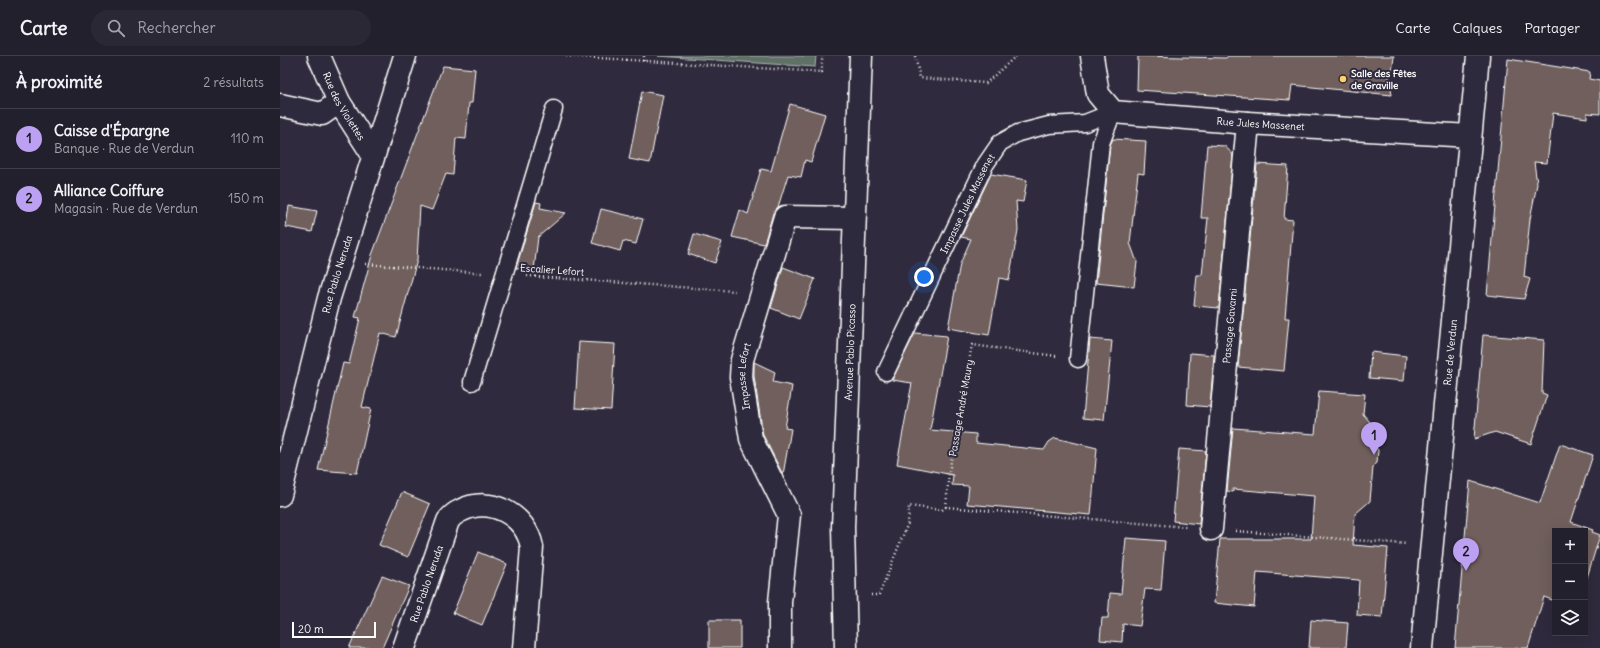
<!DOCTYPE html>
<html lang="fr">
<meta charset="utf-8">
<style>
body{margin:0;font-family:Delius,sans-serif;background:#2b2836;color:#f1f3f6}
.controls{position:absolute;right:12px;bottom:12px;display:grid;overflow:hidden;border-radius:0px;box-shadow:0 4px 16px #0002}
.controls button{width:36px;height:36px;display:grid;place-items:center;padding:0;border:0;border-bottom:1px solid #403e4a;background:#23202e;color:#f1f3f6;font:20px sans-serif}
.scale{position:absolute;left:12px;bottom:10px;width:84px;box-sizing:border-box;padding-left:4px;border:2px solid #fff;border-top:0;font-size:11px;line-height:14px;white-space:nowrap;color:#fff;-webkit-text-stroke:3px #2f2a3d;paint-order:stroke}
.you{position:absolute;left:644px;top:221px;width:14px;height:14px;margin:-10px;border:3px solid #fff;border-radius:50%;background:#1a73e8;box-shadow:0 0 0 6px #1a73e833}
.badge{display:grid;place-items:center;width:26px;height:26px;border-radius:50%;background:#bca0f2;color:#111;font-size:13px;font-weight:700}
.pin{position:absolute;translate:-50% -33px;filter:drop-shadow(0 1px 2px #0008)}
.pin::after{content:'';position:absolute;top:21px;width:14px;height:12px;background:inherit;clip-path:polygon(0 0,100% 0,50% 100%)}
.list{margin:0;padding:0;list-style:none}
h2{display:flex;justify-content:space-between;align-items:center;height:52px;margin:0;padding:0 16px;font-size:17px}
h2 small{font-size:13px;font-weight:400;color:#a3a3aa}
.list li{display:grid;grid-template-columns:26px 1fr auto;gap:12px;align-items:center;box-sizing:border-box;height:60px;padding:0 16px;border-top:1px solid #403e4a}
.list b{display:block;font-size:15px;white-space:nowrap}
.list p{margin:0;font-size:13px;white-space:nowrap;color:#a3a3aa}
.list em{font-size:13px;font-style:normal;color:#a3a3aa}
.icon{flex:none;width:22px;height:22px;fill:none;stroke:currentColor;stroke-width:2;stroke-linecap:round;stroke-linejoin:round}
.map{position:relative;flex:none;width:1320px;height:592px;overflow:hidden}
header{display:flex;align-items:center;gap:24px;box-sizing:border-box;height:56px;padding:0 20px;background:#23202e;border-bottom:1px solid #403e4a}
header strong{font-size:19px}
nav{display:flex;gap:22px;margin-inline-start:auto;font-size:14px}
.search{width:280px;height:36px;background:#2b2836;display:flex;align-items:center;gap:10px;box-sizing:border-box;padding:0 14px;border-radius:22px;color:#a3a3aa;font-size:15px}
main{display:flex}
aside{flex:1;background:#23202e}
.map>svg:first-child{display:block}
</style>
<header>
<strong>Carte</strong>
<div class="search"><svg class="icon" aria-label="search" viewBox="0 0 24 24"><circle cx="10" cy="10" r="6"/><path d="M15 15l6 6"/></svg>Rechercher</div>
<nav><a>Carte</a><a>Calques</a><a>Partager</a></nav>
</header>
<main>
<aside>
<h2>À proximité<small>2 résultats</small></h2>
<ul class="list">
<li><span class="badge">1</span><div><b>Caisse d'Épargne</b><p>Banque · Rue de Verdun</p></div><em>110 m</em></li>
<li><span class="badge">2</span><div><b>Alliance Coiffure</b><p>Magasin · Rue de Verdun</p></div><em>150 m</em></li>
</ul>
</aside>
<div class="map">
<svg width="1320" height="592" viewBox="0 0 1320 592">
<rect width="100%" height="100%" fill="#2f2a3d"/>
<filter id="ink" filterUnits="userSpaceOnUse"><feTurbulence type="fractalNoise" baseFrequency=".025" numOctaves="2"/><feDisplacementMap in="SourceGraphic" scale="8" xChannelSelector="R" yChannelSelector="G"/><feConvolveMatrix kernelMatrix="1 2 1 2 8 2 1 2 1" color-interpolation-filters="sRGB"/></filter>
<g filter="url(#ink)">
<path fill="#5f6f66" stroke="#afb7b2" d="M378 0H536L535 11Z"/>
<path fill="#6f5f5c" stroke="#fff" d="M858 0 946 2 948 0H1114L1112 17 1109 20 1112 39 1012 29 1010 44 857 34Z
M1228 3 1310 16 1309 23 1320 25V58L1307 57V62L1273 57 1267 107 1254 106 1257 128 1250 163 1244 221 1250 223 1244 243 1207 239Z
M163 10 195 13 192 47H189L186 83 176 82 173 119 166 118 152 154 140 150 137 204 116 281 100 277 82 351 91 353 77 417 38 414 63 307 69 308 80 262 75 261 92 199Z
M362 35 383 39 370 107 349 103Z
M510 48 545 58 531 106 525 104 521 121 508 119 498 151 493 157 484 188 452 181 460 154 468 158 481 113 491 115Z
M833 83 866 85 864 118 858 117 850 187 857 206 854 231 816 227 830 89Z
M927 89 945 90 953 99 939 252 914 250 917 219H922L928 162H921Z
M977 108 1008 110 1004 163 1013 164 1005 262H1009L1004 315 958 311Z
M711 118 747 124 743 146 736 145 738 174 729 224 719 222 709 279 668 272 680 208 691 183 681 181Z
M256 146 261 147 260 152 286 157 258 181 254 214 236 212Z
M9 150 37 155 32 176 6 171Z
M321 153 363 163 356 188 343 185 340 195 312 187Z
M414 178 442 186 435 207 408 198Z
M503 211 535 223 519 263 491 252Z
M635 277 667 280 650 374 696 378V387L764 394 769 386 775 382 817 392 811 459 687 448 689 430 672 429 673 419 617 408 632 327 612 324Z
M1203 279 1264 284 1262 337 1267 339 1251 388 1215 376 1194 383Z
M810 283 832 285 824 364 803 362Z
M299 286 335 288 331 354 295 352Z
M1091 296 1126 300 1124 325 1089 322Z
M910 297 934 299 930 351 907 349Z
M474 306 495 316 493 326 512 330 505 372 511 373 503 419 483 379 474 320Z
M1039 335 1085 338 1083 358 1096 373 1094 389 1098 394 1097 407 1093 411 1090 445 1075 458 1073 489 1108 492 1102 561 1077 559 1079 524 977 516 974 551 934 547 940 483H1031L1034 440 953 433V436L947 435 953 372 1035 378Z
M1280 388 1313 399 1291 466 1313 474 1312 476 1320 479 1305 528V475H1275V545L1264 541 1248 592H1175L1190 425 1260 447Z
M899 393 926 395 919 468 893 465Z
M122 436 150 448 128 501 99 489Z
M846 482 885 485 881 534 865 533 860 570 843 568 842 586 820 584 822 562H828L830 537 841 538Z
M198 496 227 508 202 569 173 557Z
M102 520 129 530 102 592H69Z
M429 564H460V592H429Z
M1031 564 1068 567 1066 592H1029Z"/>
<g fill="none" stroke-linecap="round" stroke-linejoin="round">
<defs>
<g id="service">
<path d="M798 303 821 87 833 56"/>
<path id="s1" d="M606 316 705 109 720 87 738 77 769 69 805 67 833 56"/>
<path d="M192 326 274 53"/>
</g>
<g id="minor">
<path id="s2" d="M39 0 59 46 93 99"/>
<path id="s3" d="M812 0 818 38 833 56 968 67 1190 80"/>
<path d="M0 49 42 58 59 46"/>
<path id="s4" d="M931 473 968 67"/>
<path id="s5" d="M124 592 168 465C171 461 175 457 180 455 210 439 246 459 252 491L244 592"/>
<path id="s6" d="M500 592V546L509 459 471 383 461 321 462 304 505 161 574 162"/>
</g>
<g id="tertiary">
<path id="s7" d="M0 439 49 242 125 0"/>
<path id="s8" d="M566 592 563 471 581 0"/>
</g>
<g id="secondary">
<path id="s9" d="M1142 592 1198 0"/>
</g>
</defs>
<use href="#service" stroke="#fff" stroke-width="19"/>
<use href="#minor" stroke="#fff" stroke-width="25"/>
<use href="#tertiary" stroke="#fff" stroke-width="25"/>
<use href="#secondary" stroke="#fff" stroke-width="25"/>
<path stroke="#fff" stroke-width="2.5" stroke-dasharray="1 3" stroke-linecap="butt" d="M286 0 542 16V0
M635 0 640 22 706 27 736 0
M364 5V0
M85 208 202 217
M247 220 455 235
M776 300 692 289 669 417 666 451 906 471
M956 475 1127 488
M591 539H599L628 467 629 450 662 454 666 451"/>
<use href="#service" stroke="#2f2a3d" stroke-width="16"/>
<use href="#minor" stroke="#2f2a3d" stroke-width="22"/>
<use href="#tertiary" stroke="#2f2a3d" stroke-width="22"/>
<use href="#secondary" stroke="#2f2a3d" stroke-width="22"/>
</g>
</g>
<circle fill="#ffd166" stroke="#2f2a3d" stroke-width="1.5" cx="1063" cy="23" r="4"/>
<g text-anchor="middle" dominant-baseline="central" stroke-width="4" stroke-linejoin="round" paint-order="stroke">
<g font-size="10" font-weight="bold" fill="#fff" stroke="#2f2a3d" text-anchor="start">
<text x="1071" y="17">Salle des Fêtes<tspan x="1071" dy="12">de Graville</tspan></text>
</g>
<g font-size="10" fill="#fff" stroke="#2f2a3d">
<text stroke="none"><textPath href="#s2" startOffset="56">Rue des Violettes</textPath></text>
<text stroke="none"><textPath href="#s3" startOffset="210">Rue Jules Massenet</textPath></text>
<text stroke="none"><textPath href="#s1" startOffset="187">Impasse Jules Massenet</textPath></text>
<text transform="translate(272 214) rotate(4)">Escalier Lefort</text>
<text stroke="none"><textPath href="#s7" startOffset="228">Rue Pablo Neruda</textPath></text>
<text stroke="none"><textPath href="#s4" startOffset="204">Passage Gavarni</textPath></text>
<text stroke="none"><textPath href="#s8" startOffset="296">Avenue Pablo Picasso</textPath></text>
<text stroke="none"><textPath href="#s9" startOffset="297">Rue de Verdun</textPath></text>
<text stroke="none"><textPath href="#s6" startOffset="282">Impasse Lefort</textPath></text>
<text transform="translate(681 352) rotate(-80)">Passage André Maury</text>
<text stroke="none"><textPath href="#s5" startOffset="68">Rue Pablo Neruda</textPath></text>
</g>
</g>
</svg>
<div class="controls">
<button>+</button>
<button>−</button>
<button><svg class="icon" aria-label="layers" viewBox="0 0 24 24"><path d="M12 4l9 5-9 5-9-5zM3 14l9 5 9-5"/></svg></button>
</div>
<div class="scale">20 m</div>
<div class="you"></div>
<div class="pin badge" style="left:1094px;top:399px">1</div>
<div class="pin badge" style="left:1186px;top:515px">2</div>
</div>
</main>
